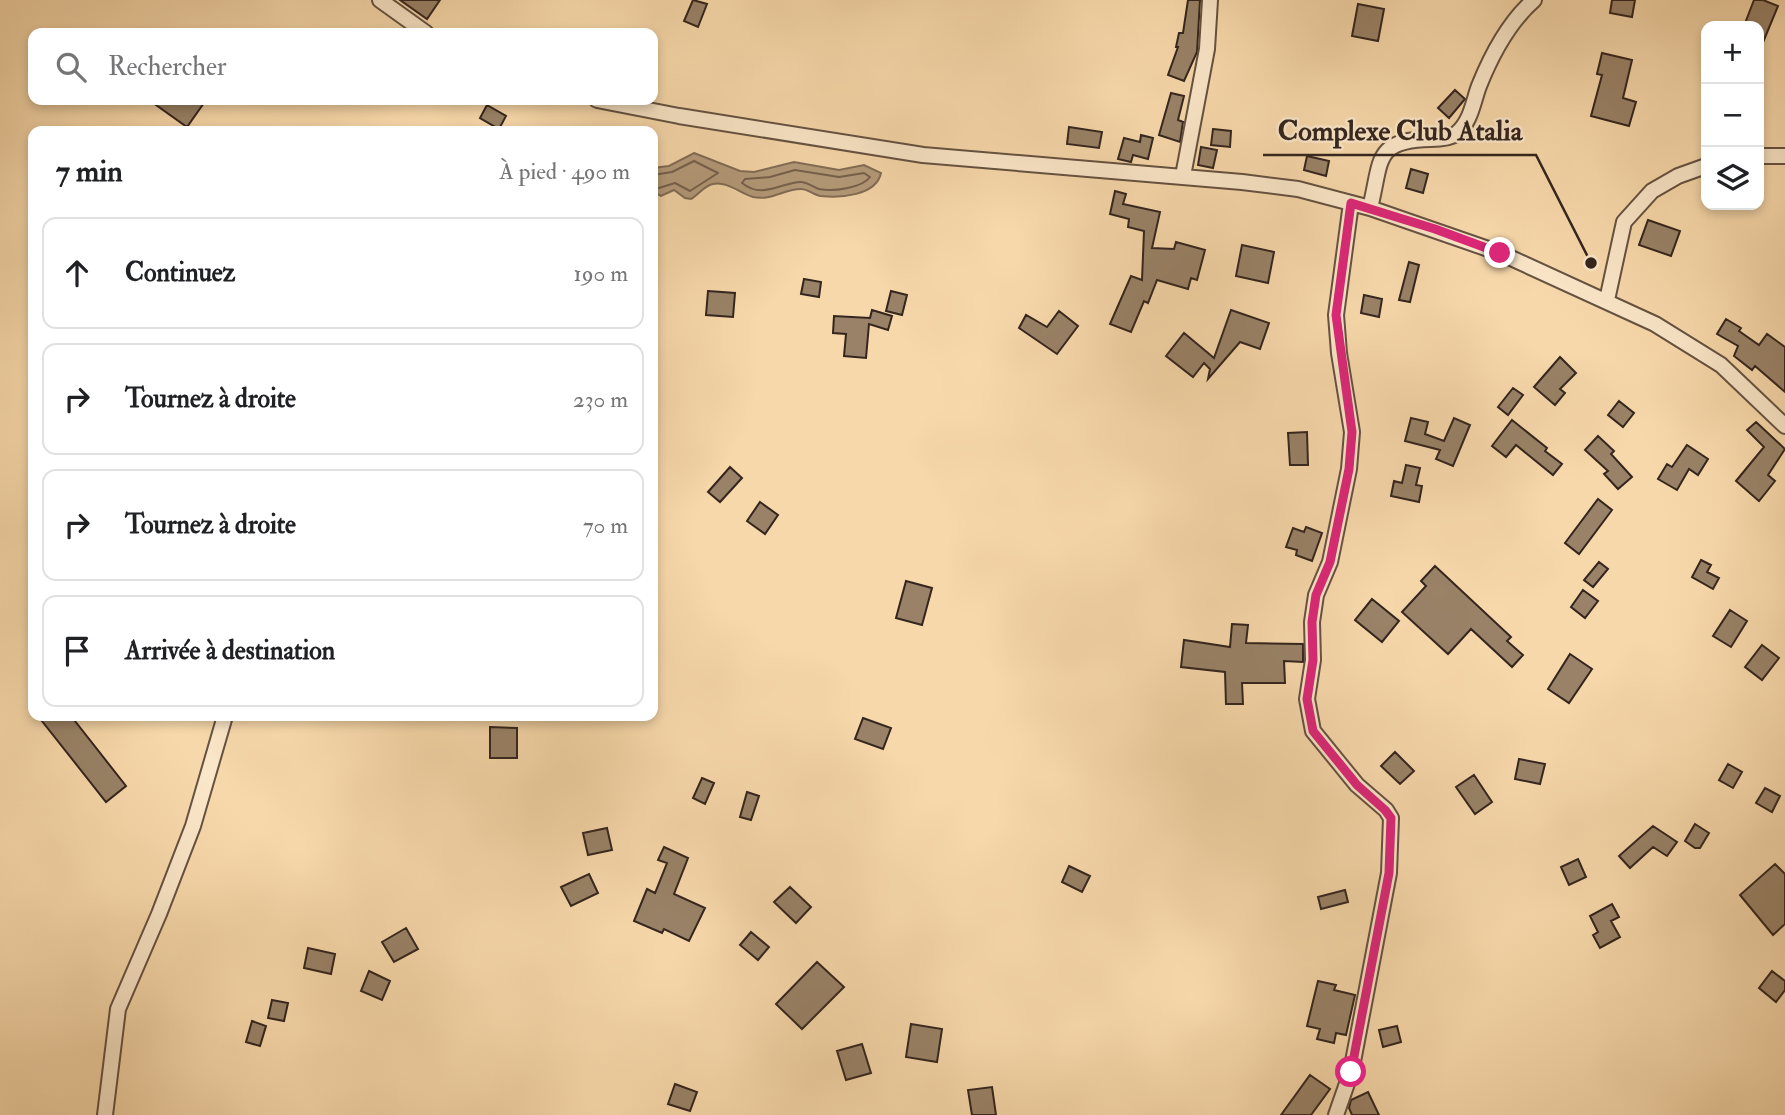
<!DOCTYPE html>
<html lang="fr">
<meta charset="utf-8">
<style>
body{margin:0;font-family:"IM FELL Double Pica",serif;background:#f2f2f2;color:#202124}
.controls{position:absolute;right:21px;top:21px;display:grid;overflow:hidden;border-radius:14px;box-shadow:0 4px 10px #0003}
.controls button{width:63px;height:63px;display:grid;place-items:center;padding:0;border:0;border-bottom:2px solid #e0e0e0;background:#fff;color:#202124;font:35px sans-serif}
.stop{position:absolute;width:21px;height:21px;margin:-16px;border:5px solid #db2777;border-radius:50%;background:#fff}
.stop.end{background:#db2777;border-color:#fff;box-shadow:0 2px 7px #0008}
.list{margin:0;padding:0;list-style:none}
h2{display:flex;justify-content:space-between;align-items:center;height:91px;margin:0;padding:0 28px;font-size:30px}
h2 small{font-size:23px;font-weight:400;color:#757577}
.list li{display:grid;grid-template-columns:46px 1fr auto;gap:21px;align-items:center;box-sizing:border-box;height:112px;margin:0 14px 14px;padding:0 14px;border:2px solid #e0e0e0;border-radius:14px}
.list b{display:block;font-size:26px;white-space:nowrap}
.list em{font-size:23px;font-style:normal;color:#757577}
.icon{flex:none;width:38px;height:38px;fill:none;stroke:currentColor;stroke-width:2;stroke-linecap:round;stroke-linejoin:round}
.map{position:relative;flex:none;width:1785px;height:1115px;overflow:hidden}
.search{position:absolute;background:#fff;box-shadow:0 4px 10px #0003;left:28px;top:28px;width:630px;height:77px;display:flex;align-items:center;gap:18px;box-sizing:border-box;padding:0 24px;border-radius:14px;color:#757577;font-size:26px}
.panel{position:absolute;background:#fff;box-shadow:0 4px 10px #0003;left:28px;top:126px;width:630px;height:595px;border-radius:14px}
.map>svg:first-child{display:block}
</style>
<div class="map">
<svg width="1785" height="1115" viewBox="0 0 1785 1115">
<rect width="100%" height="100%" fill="#f7d8aa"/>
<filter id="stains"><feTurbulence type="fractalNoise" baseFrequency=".00286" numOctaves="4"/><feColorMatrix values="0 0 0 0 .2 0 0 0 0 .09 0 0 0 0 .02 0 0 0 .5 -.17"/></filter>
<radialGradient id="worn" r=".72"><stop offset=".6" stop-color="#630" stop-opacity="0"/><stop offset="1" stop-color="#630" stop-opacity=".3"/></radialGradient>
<path fill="#b59b7a" stroke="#816c55" stroke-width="2" d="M694 153 740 171 754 172 794 162 839 170 864 165 881 173C876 196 840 198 821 196 814 195 808 189 801 189 784 189 771 201 753 197 740 193 727 181 713 184 705 185 698 195 691 199L685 198 674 190 661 196 653 192V168L669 166Z"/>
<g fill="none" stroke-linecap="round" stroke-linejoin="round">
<path stroke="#74604c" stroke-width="2" d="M795 170 839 177 864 173 870 177C862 188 833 192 819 189 812 187 807 181 799 182 778 184 762 199 742 183L745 179 770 177Z
M653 175 672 172 694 161 718 173 690 191 675 183 659 188 653 187"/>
</g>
<path fill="#998267" stroke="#34251e" stroke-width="2" d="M400 0H440L427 19Z
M693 0 707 4 698 27 684 21Z
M1188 0H1200L1197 52 1184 81 1168 75 1178 47H1176L1179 33H1183Z
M1612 0H1635L1632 17 1610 13Z
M1754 0H1763L1778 6 1759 52V26H1744Z
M1358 4 1384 9 1378 41 1352 36Z
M1602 53 1632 60 1623 98 1636 102 1629 126 1591 116 1602 75 1597 74Z
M1455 90 1465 99 1449 118 1438 108Z
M1171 93 1184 96 1178 120 1183 122 1180 142 1159 135Z
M149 100H206L187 127Z
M487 105 506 116 499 129 480 118Z
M1069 127 1102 132 1099 148 1067 144Z
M1213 129 1231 131 1230 147 1211 145Z
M1141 135 1153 138 1148 159 1133 155 1131 162 1118 159 1124 138 1140 142Z
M1201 147 1217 150 1213 168 1198 165Z
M1307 156 1329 161 1326 176 1304 170Z
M1411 169 1428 174 1423 193 1406 188Z
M1115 191 1126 194 1123 204 1160 212 1152 248 1174 249 1176 242 1205 250 1197 280 1191 278 1188 289 1157 280 1148 303 1144 301 1131 332 1110 324 1131 276 1142 280 1144 231 1128 227 1129 219 1110 214Z
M1648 220 1680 231 1671 256 1639 245Z
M1242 245 1274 252 1268 283 1236 276Z
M1409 262 1419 265 1410 302 1399 300Z
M804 279 821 282 819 297 801 294Z
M708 291 735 293 733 317 706 315Z
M891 291 907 295 902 315 886 311Z
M1364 295 1382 299 1379 317 1361 313Z
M872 310 892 316 888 330 869 324 866 358 844 356 846 334 833 333 834 316 870 318Z
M1231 310 1269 323 1260 349 1240 342 1208 379 1210 369 1204 363 1193 377 1166 356 1184 333 1214 358Z
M1059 311 1078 326 1057 354 1019 328 1026 315 1047 327Z
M1726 319 1741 328 1739 331 1759 345 1767 334 1785 347V392L1755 366 1752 370 1734 356 1738 346 1717 334Z
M1560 357 1576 373 1560 389 1565 393 1555 405 1534 387Z
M1513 388 1523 395 1508 415 1498 407Z
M1619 401 1634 413 1623 427 1608 415Z
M1411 418 1428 422 1425 434 1444 441 1454 418 1470 425 1453 466 1436 459 1440 450 1405 441Z
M1512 420 1547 448 1545 451 1562 464 1553 475 1516 445 1506 457 1492 446Z
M1756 422 1785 449 1768 475 1775 481 1759 501 1736 481 1764 447 1747 430Z
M1307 432 1308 465H1290L1288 433Z
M1598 436 1614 451 1611 454 1632 477 1618 489 1604 474 1608 471 1585 450Z
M1687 445 1708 459 1698 475 1689 469 1677 490 1658 479 1667 464 1672 467Z
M1406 465 1420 468 1416 485 1422 486 1419 502 1391 496 1394 481 1402 483Z
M730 467 742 478 720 502 708 492Z
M1598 499 1612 510 1579 554 1565 543Z
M760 502 778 515 765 534 747 521Z
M1306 527 1322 533 1312 561 1296 555 1297 550 1286 547 1293 528 1304 532Z
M1701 560 1711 565 1707 572 1719 578 1713 589 1692 577Z
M1599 562 1608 569 1593 587 1584 580Z
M1435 566 1511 637 1507 641 1523 655 1512 667 1471 629 1448 654 1402 612 1426 586 1421 581Z
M906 581 932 588 922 625 896 618Z
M1583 590 1598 601 1585 618 1571 607Z
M1372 599 1399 621 1382 642 1355 620Z
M1730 610 1747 621 1731 647 1713 636Z
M1232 624 1248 625 1246 643 1303 644V662L1284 661 1285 683H1242L1243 704H1226L1225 672 1181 667 1184 640 1230 647Z
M1762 645 1779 658 1762 680 1745 667Z
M1570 654 1592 669 1569 703 1548 689Z
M38 716H71L126 786 106 802Z
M863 718 891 728 883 749 855 739Z
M490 727 517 728V758H490Z
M1395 752 1414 771 1400 784 1381 766Z
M1519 759 1545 764 1540 784 1515 779Z
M1728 764 1742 772 1733 788 1719 780Z
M1474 775 1492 802 1475 814 1456 787Z
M702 778 714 783 705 804 693 798Z
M1765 788 1780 796 1772 812 1756 803Z
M747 792 759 796 751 820 740 817Z
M1695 824 1709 833 1700 848H1695L1685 841Z
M1653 826 1677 842 1667 856 1653 847 1630 868 1619 856Z
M607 828 612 850 588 855 583 833Z
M664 847 688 858 674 894 705 908 689 941 664 929 662 933 634 921 647 889 655 893 667 863 658 860Z
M1578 859 1586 877 1569 885 1561 867Z
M1775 864 1785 874V924L1773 935 1740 895Z
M1069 866 1090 876 1082 892 1062 882Z
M589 874 598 893 571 906 561 887Z
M790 887 811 907 796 923 774 902Z
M1345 890 1348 902 1321 909 1318 897Z
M1612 904 1619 917 1611 921 1620 937 1600 948 1593 935 1598 932 1590 916Z
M406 928 418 949 394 962 382 942Z
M751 932 769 947 758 960 740 945Z
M308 948 335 954 331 974 304 968Z
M817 962 844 987 802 1029 776 1004Z
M369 971 390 981 382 1000 361 991Z
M1772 971 1785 981V990L1776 1002 1759 988Z
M1318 981 1336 985 1334 990 1355 995 1346 1035 1336 1033 1334 1043 1317 1039 1320 1029 1307 1026Z
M272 1000 288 1003 284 1021 268 1018Z
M252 1021 266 1026 260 1046 246 1042Z
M911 1024 942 1029 937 1062 906 1057Z
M1397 1026 1401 1042 1383 1047 1379 1030Z
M862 1044 871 1073 846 1080 837 1051Z
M1310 1075 1330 1089 1311 1115H1281Z
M675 1084 697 1092 690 1111 668 1104Z
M992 1087 996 1115H972L968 1090Z
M1368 1092 1379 1115H1352L1349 1108 1351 1100Z"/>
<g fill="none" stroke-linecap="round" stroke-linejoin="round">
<defs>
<path id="minor" d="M380 0 426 33
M597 100 679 116 923 155 1242 182 1298 189 1370 208 1500 253 1655 324 1721 365 1785 426
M1759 156H1785
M1183 176 1207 49 1210 0
M1370 208C1382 161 1373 140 1431 139 1439 139 1450 138 1456 134 1471 122 1473 102 1479 86 1491 56 1510 21 1534 0
M1607 300 1624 222 1652 191 1678 176 1706 166
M105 1115 118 1009 159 914 193 826 225 716
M1336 1115 1351 1072 1389 873 1391 818 1386 810 1357 785 1313 731 1307 699 1313 660 1312 622 1316 595 1330 562 1349 469 1352 432 1339 353 1336 315 1351 203"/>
</defs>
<use href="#minor" stroke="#655241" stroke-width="18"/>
<use href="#minor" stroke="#fae6c8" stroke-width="14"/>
</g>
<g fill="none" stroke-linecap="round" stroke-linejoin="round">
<path stroke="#db2777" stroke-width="9" d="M1351 1072 1389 873 1391 818 1385 810 1357 785 1313 731 1307 699 1313 660 1312 622 1316 595 1330 562 1349 469 1352 432 1336 315 1351 203 1435 229 1500 253"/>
</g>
<path fill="none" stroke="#34251e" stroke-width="2.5" d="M1591 263L1536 155H1263"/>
<circle fill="#34251e" stroke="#fae6c8" stroke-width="2.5" cx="1591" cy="263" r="7"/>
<g font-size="28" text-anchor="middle" font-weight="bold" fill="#34251e" stroke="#fae6c8" stroke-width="5" stroke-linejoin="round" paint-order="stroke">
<text x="1400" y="140">Complexe Club Atalia</text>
</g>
<rect width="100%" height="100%" filter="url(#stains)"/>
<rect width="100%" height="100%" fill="url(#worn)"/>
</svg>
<div class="controls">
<button>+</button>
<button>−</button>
<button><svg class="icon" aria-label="layers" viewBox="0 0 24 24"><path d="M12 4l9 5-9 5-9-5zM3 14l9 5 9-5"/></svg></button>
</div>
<div class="stop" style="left:1351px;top:1072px"></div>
<div class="stop end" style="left:1500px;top:253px"></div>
<div class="search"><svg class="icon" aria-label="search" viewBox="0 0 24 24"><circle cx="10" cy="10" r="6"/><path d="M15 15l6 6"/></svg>Rechercher</div>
<section class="panel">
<h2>7 min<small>À pied · 490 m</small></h2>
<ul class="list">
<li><svg class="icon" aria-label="ahead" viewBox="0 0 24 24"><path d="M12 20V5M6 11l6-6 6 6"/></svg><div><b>Continuez</b></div><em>190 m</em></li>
<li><svg class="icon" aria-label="right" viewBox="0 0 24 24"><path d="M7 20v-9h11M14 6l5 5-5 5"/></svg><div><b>Tournez à droite</b></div><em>230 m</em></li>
<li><svg class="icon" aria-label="right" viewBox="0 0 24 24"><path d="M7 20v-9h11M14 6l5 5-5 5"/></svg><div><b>Tournez à droite</b></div><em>70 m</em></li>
<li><svg class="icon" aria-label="arrive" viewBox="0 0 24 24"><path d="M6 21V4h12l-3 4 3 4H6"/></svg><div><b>Arrivée à destination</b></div></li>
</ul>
</section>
</div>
